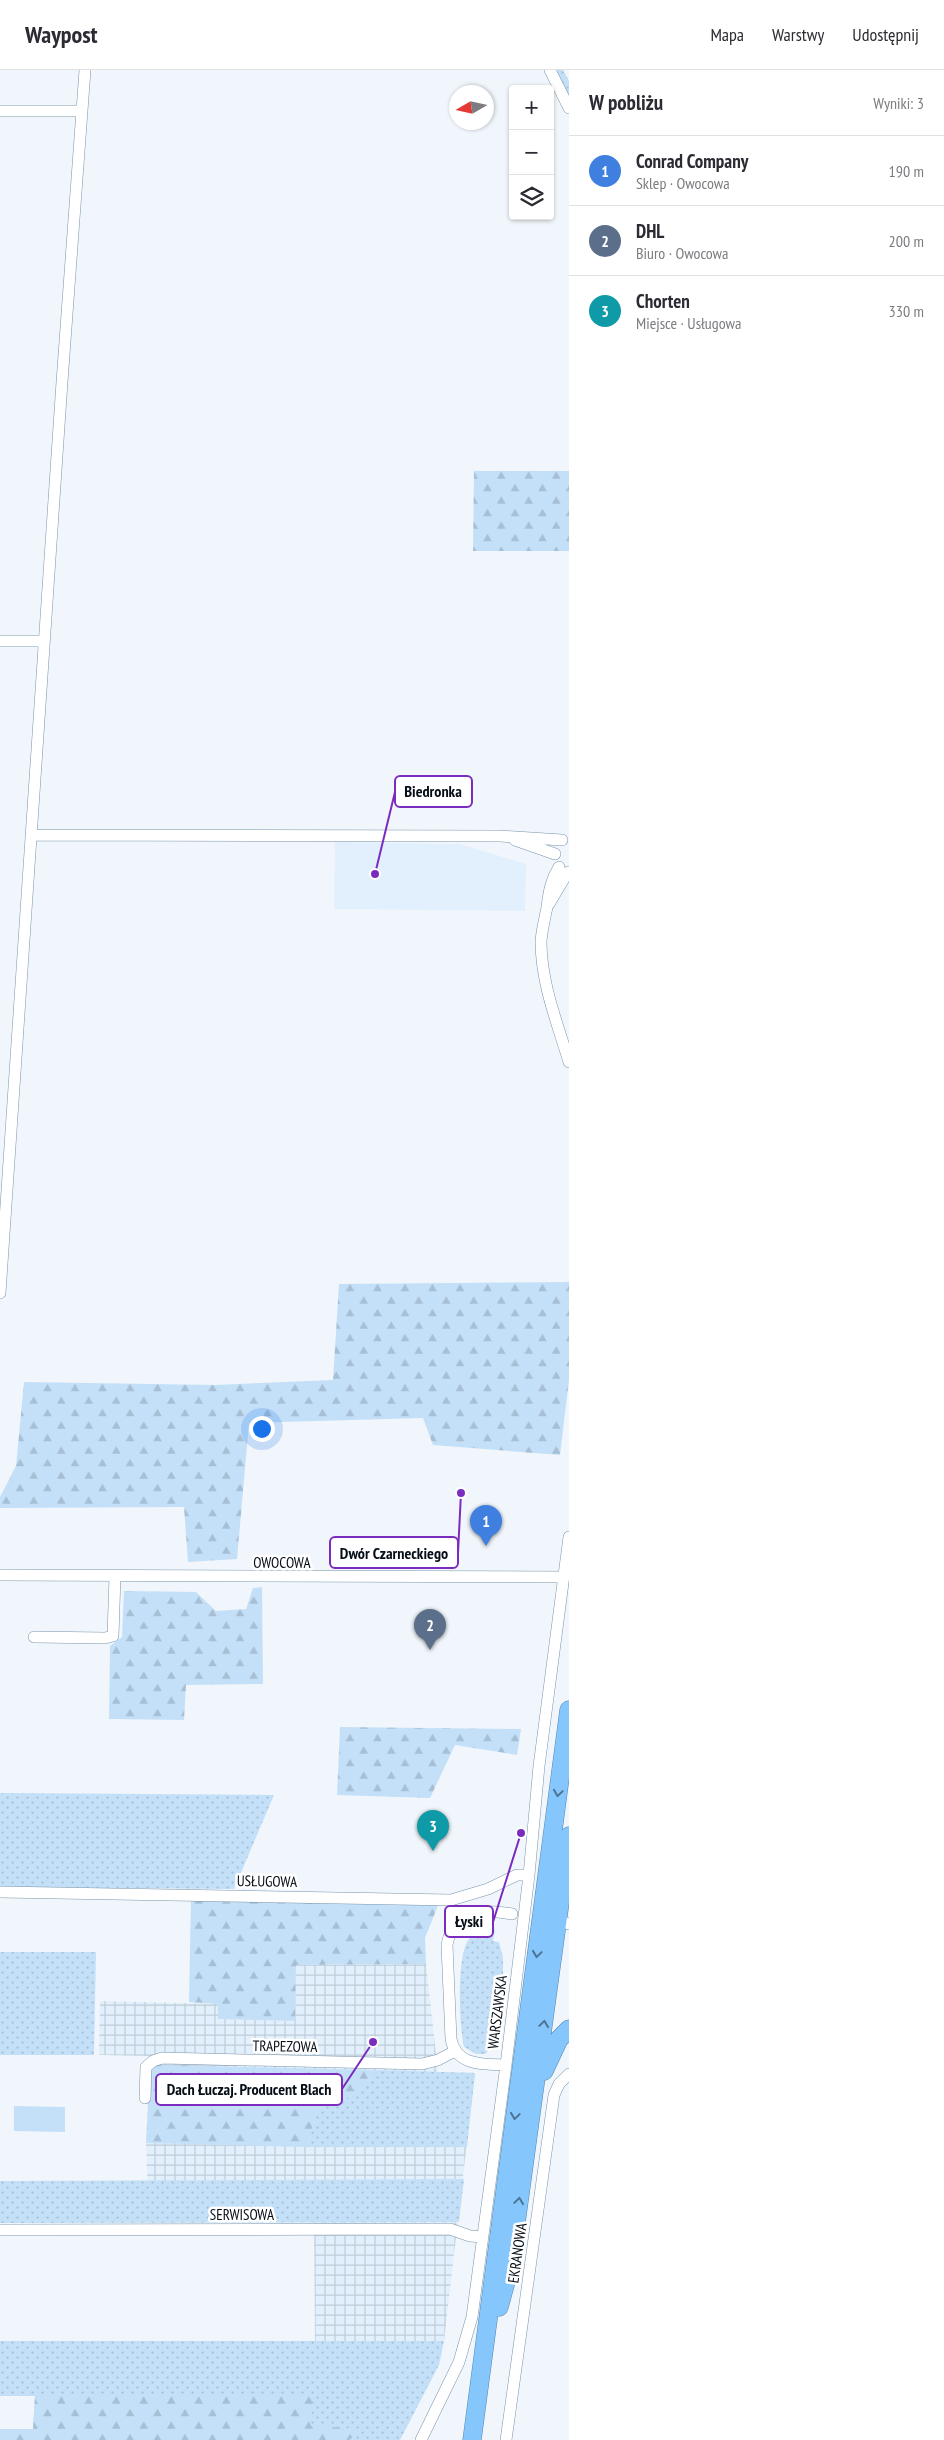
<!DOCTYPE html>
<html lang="pl">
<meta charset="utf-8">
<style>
body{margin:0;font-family:"PT Sans Narrow",sans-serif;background:#f2f2f3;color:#2b2b33}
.controls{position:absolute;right:15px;top:15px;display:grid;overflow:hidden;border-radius:5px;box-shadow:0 1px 4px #0004}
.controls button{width:45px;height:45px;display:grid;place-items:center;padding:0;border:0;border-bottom:1px solid #e1e1e2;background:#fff;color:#2b2b33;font:25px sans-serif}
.compass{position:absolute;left:449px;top:15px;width:45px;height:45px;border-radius:50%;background:#fff;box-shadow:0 1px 4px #0004;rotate:261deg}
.you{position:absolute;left:261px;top:1358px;width:18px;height:18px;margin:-12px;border:4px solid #fff;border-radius:50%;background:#1a73e8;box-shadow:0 0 0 8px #1a73e833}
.badge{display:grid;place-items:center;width:32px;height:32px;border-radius:50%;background:#b14b23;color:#fff;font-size:16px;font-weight:700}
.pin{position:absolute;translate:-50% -41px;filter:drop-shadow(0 1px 2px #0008)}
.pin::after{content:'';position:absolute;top:26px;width:18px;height:15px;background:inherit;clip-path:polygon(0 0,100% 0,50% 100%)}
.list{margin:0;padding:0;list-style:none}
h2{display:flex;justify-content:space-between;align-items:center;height:65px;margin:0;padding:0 20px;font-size:21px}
h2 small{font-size:16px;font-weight:400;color:#7c7c81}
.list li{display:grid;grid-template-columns:32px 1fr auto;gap:15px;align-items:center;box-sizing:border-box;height:70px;padding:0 20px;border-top:1px solid #e1e1e2}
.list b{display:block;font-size:19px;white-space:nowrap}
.list p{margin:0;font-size:16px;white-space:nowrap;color:#7c7c81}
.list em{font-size:16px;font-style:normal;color:#7c7c81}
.icon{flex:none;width:28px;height:28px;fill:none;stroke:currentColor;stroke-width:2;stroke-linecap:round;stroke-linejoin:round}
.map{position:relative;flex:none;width:569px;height:2370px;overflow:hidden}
header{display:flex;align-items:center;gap:30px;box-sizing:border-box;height:70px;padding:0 25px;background:#fff;border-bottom:1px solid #e1e1e2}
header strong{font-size:24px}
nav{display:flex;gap:28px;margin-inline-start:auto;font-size:18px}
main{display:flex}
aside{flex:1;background:#fff}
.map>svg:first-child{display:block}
</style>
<header>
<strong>Waypost</strong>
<nav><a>Mapa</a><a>Warstwy</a><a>Udostępnij</a></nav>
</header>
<main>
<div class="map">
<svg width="569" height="2370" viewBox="0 0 569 2370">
<defs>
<pattern id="industrial-grid" width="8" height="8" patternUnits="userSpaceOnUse" patternTransform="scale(1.25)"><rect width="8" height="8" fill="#e1f0fc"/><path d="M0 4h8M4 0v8" fill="none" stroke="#c0cdd7"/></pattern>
<pattern id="grass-dots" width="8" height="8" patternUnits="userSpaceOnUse" patternTransform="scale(1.25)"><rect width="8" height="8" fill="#c4e0f8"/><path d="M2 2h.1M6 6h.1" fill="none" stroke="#a7bfd4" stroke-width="1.8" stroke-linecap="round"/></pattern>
<pattern id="forest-firs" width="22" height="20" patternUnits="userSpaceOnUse" patternTransform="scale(1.25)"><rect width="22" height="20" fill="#c4e0f8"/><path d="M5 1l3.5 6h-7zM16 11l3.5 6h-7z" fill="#a7bfd4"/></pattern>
</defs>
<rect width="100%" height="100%" fill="#f0f6fb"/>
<path fill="#e1f0fc" d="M335 772 460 774 526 794 525 841 334 839Z"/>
<path fill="url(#industrial-grid)" d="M426 1894 438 2002 475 2003 444 2271 315 2272 314 2152 149 2153 146 2073 150 1986 99 1985 100 1931 218 1934V1949L295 1951 296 1895Z"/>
<path fill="url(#grass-dots)" d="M555 0H563L569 11V25Z
M0 1723 274 1725 234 1819 0 1817Z
M482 1859H495L493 1871 499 1872 503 1887V1904L496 1923 490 1979 485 1984H476L464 1977C459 1955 457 1891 467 1872 470 1866 477 1863 482 1859Z
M0 1882H96L94 1985H0Z
M375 2000 475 2003 467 2077H307L318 2038 357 2024Z
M464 2109 459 2152 0 2153V2111Z
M0 2271H444L439 2295 400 2370H0V2359H33L35 2326H0Z"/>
<path fill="url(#forest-firs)" d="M474 401H569V481H473Z
M569 1212V1310L560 1385 433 1375 423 1348 249 1353 237 1489 188 1492 184 1437 0 1438V1427L16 1396 24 1312 215 1315 333 1310 339 1214Z
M262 1517 263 1614 186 1615 184 1650 109 1649 110 1576 122 1567 124 1521 196 1522 216 1541 246 1539 253 1518Z
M340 1657 521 1659 517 1685 455 1675 430 1728 337 1725Z
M191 1829 439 1833 425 1868 426 1894 296 1895 295 1951 218 1949V1934L189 1932Z
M158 1995 375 2000 357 2024 318 2038 307 2077 146 2073 150 1999Z
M35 2326H313L311 2356 364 2359 349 2370H0V2359H33Z"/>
<path fill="#c4e0f8" d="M14 2036 65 2037V2062L14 2061Z"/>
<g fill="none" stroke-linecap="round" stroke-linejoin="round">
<defs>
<path id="minor" d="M550 0 569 38
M0 41H82
M0 571H44
M32 765 500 766 562 770
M515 770 555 784
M559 797C551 810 549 821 547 837 545 848 542 859 541 871 541 913 557 952 569 992
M549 834 568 802
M0 1223 62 312 85 0
M0 1505 564 1507
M34 1567 105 1568 113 1566 115 1506
M0 1822 451 1830 488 1819 517 1805H529
M566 1853 569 1854
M506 1995C483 1994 456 1996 451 1969L447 1875C454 1837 482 1839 512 1844
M145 2028 146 1997 153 1991 162 1988 422 1994 438 1990 455 1981
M0 2160 450 2159 470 2166 483 2167
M421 2370 459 2292 472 2247 506 1995 529 1805 539 1696 569 1467
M506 2370 554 2025 559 2014 569 2004"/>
<path id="highway" d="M544 2001 559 1969 569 1959
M499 2237 510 2197 569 1766
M472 2370 569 1640"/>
</defs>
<use href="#minor" stroke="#7994ab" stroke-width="12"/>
<use href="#highway" stroke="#5885ac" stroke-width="19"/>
<use href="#minor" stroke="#fff" stroke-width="11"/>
<use href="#highway" stroke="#85c6fc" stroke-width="18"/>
</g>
<defs><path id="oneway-chevron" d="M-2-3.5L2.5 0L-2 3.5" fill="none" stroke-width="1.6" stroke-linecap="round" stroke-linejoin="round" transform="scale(1.25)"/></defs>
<g stroke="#4b7394">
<use href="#oneway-chevron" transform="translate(558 1723) rotate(98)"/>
<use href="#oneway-chevron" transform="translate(537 1884) rotate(98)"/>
<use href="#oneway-chevron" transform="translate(544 1954) rotate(-82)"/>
<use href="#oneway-chevron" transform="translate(515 2046) rotate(98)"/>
<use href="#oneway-chevron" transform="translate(519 2131) rotate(-82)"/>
</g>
<g text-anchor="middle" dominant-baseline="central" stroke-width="5" stroke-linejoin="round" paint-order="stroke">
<g font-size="15" fill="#050d16" stroke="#fff">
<text x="282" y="1492">OWOCOWA</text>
<text transform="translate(267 1811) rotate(1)">USŁUGOWA</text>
<text transform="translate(497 1942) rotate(-83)">WARSZAWSKA</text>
<text transform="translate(285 1976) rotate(1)">TRAPEZOWA</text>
<text x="242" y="2144">SERWISOWA</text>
<text transform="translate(517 2183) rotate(-82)">EKRANOWA</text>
</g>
</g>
<path fill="none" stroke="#7b2cbf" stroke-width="2" d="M375 804L395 722M461 1423L458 1483M521 1763L493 1852M373 1972L342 2019"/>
<g fill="#7b2cbf" stroke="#fff" stroke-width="2">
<circle cx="375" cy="804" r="5"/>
<circle cx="461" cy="1423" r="5"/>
<circle cx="521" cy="1763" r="5"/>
<circle cx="373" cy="1972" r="5"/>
</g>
<g fill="#fff" stroke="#7b2cbf" stroke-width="2">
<rect x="395" y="706" width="77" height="31" rx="5"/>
<rect x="330" y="1467" width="128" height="31" rx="5"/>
<rect x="445" y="1836" width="48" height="31" rx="5"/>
<rect x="156" y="2004" width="186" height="31" rx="5"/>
</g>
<g font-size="16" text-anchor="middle" font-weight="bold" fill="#050d16">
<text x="433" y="727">Biedronka</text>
<text x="394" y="1489">Dwór Czarneckiego</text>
<text x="469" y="1857">Łyski</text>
<text x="249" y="2025">Dach Łuczaj. Producent Blach</text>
</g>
</svg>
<div class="controls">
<button>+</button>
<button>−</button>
<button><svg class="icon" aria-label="layers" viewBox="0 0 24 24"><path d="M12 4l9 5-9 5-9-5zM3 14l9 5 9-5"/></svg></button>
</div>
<svg class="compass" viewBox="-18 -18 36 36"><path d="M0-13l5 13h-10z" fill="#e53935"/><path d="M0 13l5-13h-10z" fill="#7c7c81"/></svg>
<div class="you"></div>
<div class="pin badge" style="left:486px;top:1476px;background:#3f7fe0">1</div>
<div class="pin badge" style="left:430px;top:1580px;background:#5c6f8a">2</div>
<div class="pin badge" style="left:433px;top:1781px;background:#0f9aa8">3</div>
</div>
<aside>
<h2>W pobliżu<small>Wyniki: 3</small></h2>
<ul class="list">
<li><span class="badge" style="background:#3f7fe0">1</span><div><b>Conrad Company</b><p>Sklep · Owocowa</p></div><em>190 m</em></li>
<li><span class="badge" style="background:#5c6f8a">2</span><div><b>DHL</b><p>Biuro · Owocowa</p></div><em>200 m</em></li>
<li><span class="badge" style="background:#0f9aa8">3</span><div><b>Chorten</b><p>Miejsce · Usługowa</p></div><em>330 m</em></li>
</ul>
</aside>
</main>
